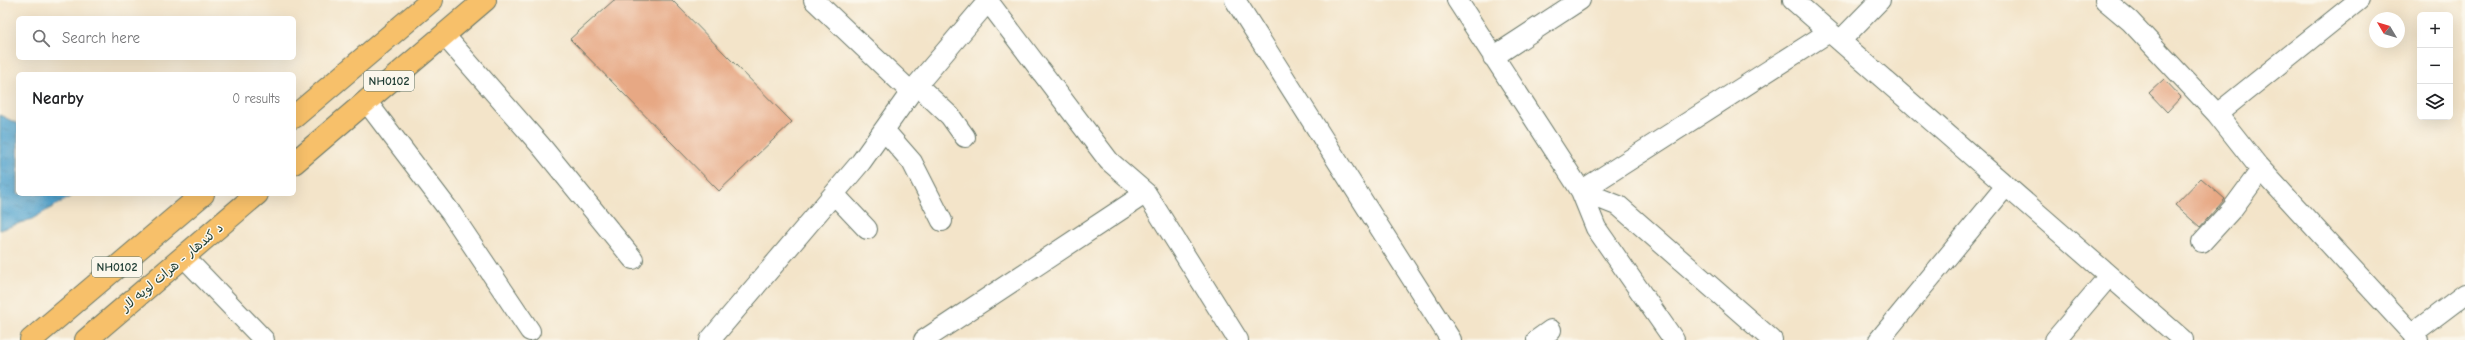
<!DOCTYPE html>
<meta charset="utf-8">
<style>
body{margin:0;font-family:"Comic Neue","Playpen Sans Arabic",sans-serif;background:#f6f6f6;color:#202124}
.controls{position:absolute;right:12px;top:12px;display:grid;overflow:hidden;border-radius:6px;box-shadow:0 4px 16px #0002}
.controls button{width:36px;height:36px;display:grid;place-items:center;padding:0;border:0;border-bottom:1px solid #e0e0e0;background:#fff;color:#202124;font:20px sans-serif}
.compass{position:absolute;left:2369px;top:12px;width:36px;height:36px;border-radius:50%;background:#fff;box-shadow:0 4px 16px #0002;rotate:308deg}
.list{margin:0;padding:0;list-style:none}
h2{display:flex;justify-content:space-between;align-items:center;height:52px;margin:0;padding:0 16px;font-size:17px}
h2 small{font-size:13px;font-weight:400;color:#757577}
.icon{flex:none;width:22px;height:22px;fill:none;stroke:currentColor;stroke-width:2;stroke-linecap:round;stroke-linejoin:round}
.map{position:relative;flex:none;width:2465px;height:340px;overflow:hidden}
.search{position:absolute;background:#fff;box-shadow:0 4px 16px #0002;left:16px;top:16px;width:280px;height:44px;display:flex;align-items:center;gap:10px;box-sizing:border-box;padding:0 14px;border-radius:6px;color:#757577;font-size:15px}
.panel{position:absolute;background:#fff;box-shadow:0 4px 16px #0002;left:16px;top:72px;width:280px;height:124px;border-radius:6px}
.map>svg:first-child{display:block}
</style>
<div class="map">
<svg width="2465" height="340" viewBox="0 0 2465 340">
<defs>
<pattern id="water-ripples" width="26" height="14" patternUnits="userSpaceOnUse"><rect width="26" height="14" fill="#55a6d0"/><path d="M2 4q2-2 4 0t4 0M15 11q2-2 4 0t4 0" fill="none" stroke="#4688aa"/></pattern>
</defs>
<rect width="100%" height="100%" fill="#fbf7ec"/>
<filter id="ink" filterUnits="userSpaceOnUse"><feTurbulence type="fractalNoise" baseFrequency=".025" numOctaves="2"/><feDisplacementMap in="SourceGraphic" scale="8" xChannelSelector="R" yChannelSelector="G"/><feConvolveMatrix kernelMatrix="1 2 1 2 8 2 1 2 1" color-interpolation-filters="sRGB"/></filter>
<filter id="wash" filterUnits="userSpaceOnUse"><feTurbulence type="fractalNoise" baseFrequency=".012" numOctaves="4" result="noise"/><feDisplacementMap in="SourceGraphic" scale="16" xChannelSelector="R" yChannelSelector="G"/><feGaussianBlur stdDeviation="0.9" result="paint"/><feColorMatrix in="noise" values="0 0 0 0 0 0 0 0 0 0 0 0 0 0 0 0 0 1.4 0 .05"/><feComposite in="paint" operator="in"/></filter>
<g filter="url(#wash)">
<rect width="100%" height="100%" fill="#f3e4c9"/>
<path fill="url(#water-ripples)" stroke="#3a7282" d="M0 115 18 124V194H75L32 219 0 230Z"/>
<g id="blocks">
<path fill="#e7a884" d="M614 0H672L792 122 719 191 570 39Z
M2164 79 2181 97 2167 112 2149 93Z
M2201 178 2225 199 2200 227 2175 205Z"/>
</g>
</g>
<g filter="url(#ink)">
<use href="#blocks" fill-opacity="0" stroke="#697768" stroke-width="1"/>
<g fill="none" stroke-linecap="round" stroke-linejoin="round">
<defs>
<path id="minor" d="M814 0 911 92
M1235 0 1451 340
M1457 0 1581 191 1596 228 1674 340
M1793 0 2183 340
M2105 0 2130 21 2217 114 2258 166 2418 340
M988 1 1109 161 1146 193 1238 340
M444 35 541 146 633 259
M1840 41 1880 0
M1493 57 1580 0
M917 85 950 116 965 137
M366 101 451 213 530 331
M2217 114 2359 0
M884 130 912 162 942 221
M1581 191 1829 32
M1581 191 1619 206 1772 340
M834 194 867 229
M2202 242 2233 208 2261 170
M184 257 264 340
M2412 334 2465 294
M710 340 861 162 911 92 989 0
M924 340 1146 193
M1537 340 1551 330
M1879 340 2006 186
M2055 340 2109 276"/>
<path id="highway" d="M294 117 432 0
M294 163 485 0
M31 340 203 194
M86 340 257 194"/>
</defs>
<use href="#minor" stroke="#697768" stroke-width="22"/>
<use href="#highway" stroke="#697768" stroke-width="24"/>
<use href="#minor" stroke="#fff" stroke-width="20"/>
<use href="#highway" stroke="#f7c06b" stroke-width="22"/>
</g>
</g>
<g text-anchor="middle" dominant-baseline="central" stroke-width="3" stroke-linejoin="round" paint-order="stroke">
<g fill="#fbf7ec" stroke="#61756b" stroke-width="1">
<rect x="364" y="71" width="50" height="20" rx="3"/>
<rect x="92" y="257" width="50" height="20" rx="3"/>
</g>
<g font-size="12" font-weight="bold" fill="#1f3d34">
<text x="389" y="81">NH0102</text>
<text x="117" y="267">NH0102</text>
</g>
<g font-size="13" fill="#1f3d34" stroke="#fbf7ec">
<text transform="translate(172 267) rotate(-40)">د کندهار - هرات لويه لار</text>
</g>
</g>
</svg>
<div class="controls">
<button>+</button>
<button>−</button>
<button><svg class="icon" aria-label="layers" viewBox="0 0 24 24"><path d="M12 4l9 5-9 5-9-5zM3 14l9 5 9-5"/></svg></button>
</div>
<svg class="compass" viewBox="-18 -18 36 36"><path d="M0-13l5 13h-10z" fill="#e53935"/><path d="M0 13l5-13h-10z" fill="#757577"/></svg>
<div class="search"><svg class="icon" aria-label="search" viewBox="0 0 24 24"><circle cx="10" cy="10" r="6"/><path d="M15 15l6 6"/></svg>Search here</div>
<section class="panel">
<h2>Nearby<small>0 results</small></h2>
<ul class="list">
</ul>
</section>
</div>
